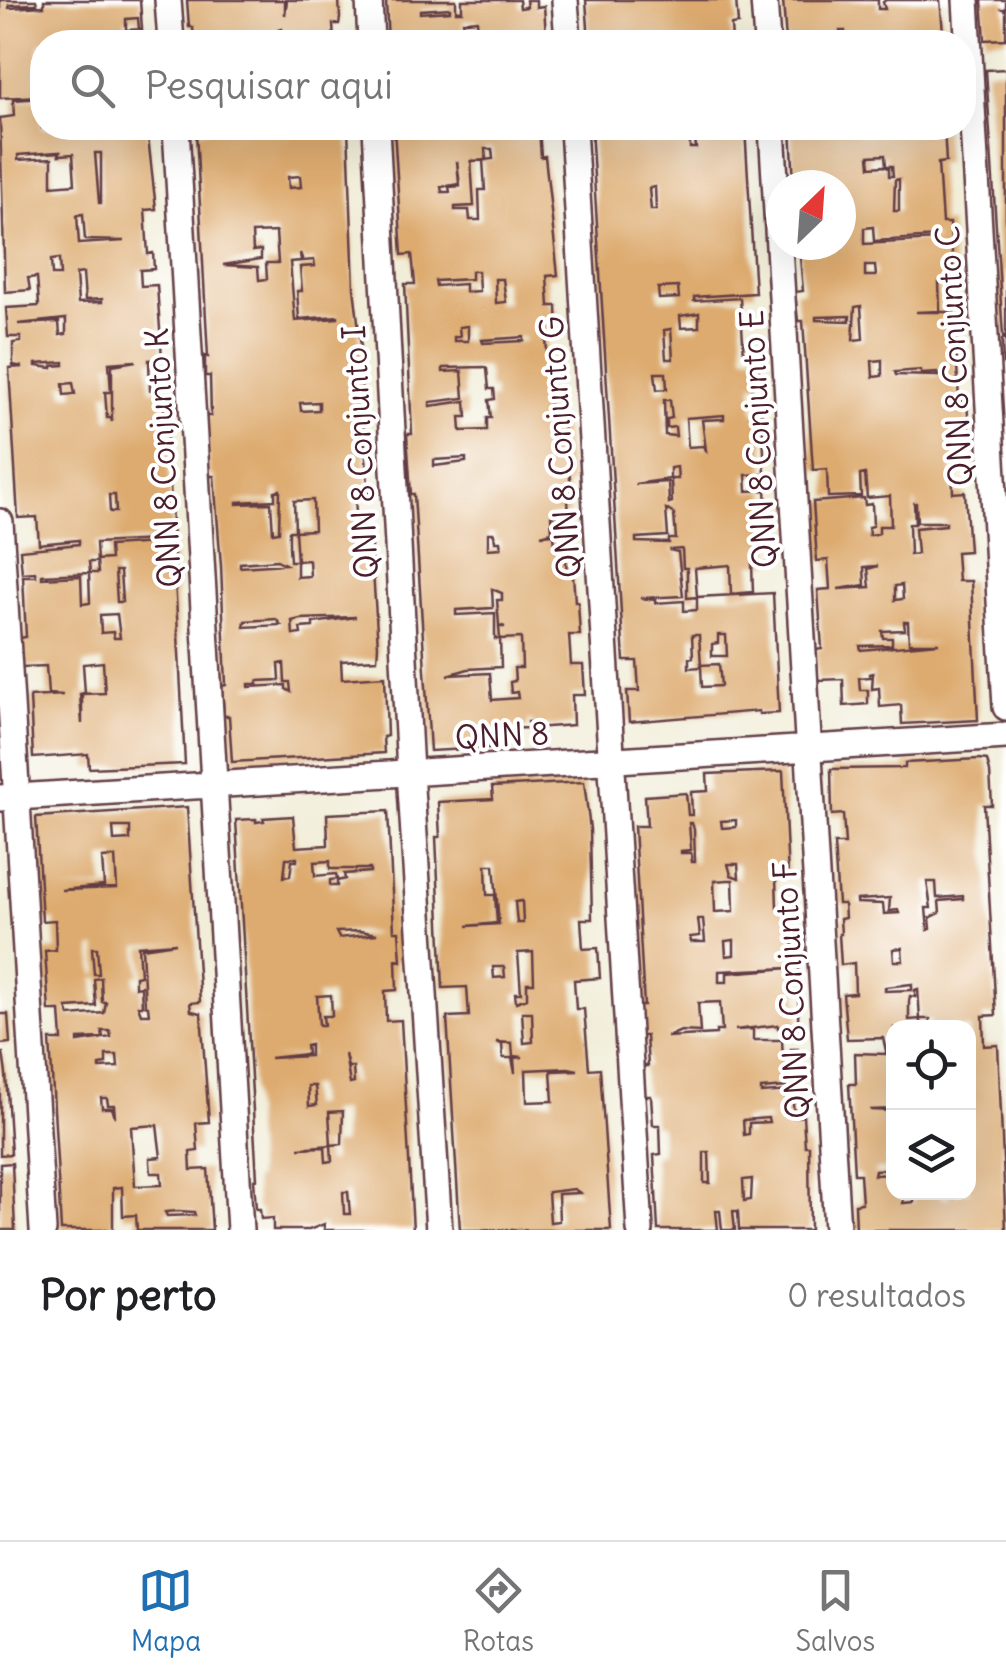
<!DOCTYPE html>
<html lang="pt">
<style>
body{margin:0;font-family:Delius,sans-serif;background:#f6f6f6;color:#202124}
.controls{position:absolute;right:30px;bottom:30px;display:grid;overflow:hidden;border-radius:20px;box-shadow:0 10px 40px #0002}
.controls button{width:90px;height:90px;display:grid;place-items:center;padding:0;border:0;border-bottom:2px solid #e0e0e0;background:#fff;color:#202124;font:50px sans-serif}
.compass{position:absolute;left:766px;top:170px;width:90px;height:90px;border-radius:50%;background:#fff;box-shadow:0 10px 40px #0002;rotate:25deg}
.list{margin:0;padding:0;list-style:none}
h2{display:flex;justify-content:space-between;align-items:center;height:130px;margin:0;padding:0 40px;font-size:42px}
h2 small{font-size:32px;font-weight:400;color:#757577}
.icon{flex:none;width:55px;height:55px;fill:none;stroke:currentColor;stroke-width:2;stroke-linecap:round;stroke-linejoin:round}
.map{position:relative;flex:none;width:1006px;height:1230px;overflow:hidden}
.search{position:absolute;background:#fff;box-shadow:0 10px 40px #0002;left:30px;right:30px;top:30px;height:110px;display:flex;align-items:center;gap:25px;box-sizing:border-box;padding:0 35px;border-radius:40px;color:#757577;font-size:38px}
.sheet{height:310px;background:#fff}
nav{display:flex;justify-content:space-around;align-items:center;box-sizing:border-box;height:140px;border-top:2px solid #e0e0e0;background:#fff;font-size:28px;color:#757577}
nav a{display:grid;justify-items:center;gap:5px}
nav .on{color:#1f6fb2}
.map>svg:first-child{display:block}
</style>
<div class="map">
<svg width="1006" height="1230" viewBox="0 0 1006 1230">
<rect width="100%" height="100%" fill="#fff"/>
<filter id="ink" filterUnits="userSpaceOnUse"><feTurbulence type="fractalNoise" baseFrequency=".01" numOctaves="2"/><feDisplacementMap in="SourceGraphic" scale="20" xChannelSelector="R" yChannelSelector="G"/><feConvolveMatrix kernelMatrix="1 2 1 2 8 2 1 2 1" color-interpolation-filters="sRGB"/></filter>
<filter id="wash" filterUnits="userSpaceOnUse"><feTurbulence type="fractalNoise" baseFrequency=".0048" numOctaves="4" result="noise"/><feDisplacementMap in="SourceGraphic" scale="40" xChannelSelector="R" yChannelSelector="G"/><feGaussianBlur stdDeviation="2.25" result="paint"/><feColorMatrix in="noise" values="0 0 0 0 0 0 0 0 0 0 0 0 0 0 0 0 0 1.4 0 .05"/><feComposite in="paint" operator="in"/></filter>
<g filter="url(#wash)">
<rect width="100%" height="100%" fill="#f1edd8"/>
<g id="blocks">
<path fill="#ddab70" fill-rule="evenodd" d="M0 0H36L37 4 9 5V8L44 6V0H140L142 29H139L138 18 126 19V30L142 29V42H93L92 32 84 33 82 42H42L39 47 42 96 0 98Z
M187 0H285V15L287 0H339L340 18 339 24H333L334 42H283L282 29 278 30 279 42H265V32H254V42H194L193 27H189Z
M386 0H456V11H462V0H519L520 8 527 7 526 0H536V7L544 6 546 36H540V42H468V33L478 32 477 20 467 21H463L464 42H388ZM450 8V11L420 13V10Z
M586 0H736L738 24 731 25 732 42H589Z
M783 0H878V9H885L883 2 886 0H940L944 42H845V31H840L841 42H786Z
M982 0H1006V9H1003L1006 11V39L985 40Z
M1006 69V336H1003L986 70Z
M42 98V128H147L156 209 145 210 148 254 153 253 154 269 140 270 141 286 157 285 162 359 149 360 150 390 162 389 168 449 185 764 89 768 88 754 33 758 30 697 63 695 48 694 46 666 22 667 20 638 26 637 23 576H36L35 572 22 573 20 550 79 544V540L39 544 37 517 18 518 9 368 23 367 13 365V343L21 342V337H8L6 308 39 306 38 289 37 277 28 278 30 290 5 292 0 118 14 116 13 100ZM60 152 59 155 73 154 75 184 52 186V158L18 160V155ZM95 153H101V203H99ZM83 214 85 240 124 241 79 244 77 215ZM59 259 60 275H52L51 260ZM83 273 85 300 102 299V302L78 303 76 274ZM66 319V334L60 335 59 322 18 324ZM136 361 112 365V422L111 418H107L105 392H111L109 363ZM64 362V365L52 366V368L36 366V364ZM73 383 75 394 64 395 63 384ZM109 495H115L116 512H110ZM155 540V543L109 546 110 559 97 560 98 573H89L90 603 82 604 81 576 42 578V575L90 573 89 562H97L96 543ZM115 571H120L122 602H117ZM117 614 120 638H114L113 632 101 633 100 615ZM103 662 105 693 82 694V724L80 694 85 693 83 664Z
M208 128H348L354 288 361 347 362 407 369 497 355 498 357 528 370 527 378 646 377 659 341 661 342 679 385 676 387 736 383 737 384 753 232 762 229 716H224L222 686 226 685 221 566 214 476H209L206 416H211L210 376H205V356L208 357 196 131 208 130ZM300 176 301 187 289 188 288 177ZM276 232 278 263H266L267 279 259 280 258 267 223 265 261 259V250L253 251 252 233ZM300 253 303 261 314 260 315 266 300 267 302 291H297L299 319 338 316V318L295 321 290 262 301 261ZM319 402V410L301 411 300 403ZM280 490 279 532 273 533 271 503 237 504V502L275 500V491ZM313 500 314 530 295 531 297 561 309 560 310 576 297 577V561H290L289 546V531H295L294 501ZM277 560 285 564 240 567V563ZM356 617 313 623V627L300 628 301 634 293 635 292 621 300 619ZM276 619 281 625 244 627 245 621ZM284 663 285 682H290L291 692 286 689V685L249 687V684H258V681L280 680 279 664Z
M394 128H421L417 133H428V135H444V132L456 131 455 128H539L541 157 545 156 558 275 547 276 549 306H557L558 335 546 336 551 426H563L571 485H567L569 515 551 516 552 532 541 535 554 534 555 546 565 545 567 575H573L575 602H578L580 635H569L571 665H583L585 695H572L573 725 534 728 533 722H528V728L505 729 506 747 430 751 414 494H411L407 434H412L405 284H415L412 254 402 255ZM485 149H492L493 159 483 160 485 190H479L480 220H470L469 210H455V207L474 206 471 161 486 160ZM457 161 460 186 449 187 450 192H442L441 187 459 184ZM471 271H478L479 291 465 292V284L436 286 435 281 471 279ZM495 279H503L506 302 496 303ZM468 326V341H454V337H460L459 327ZM524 337V341L483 343 482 340ZM484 367 487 369 489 389H494L495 399 489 400 491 418H487V430L461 431 460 417H467L466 401 430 406V402L464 398 462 371 443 372V368ZM466 458V462L434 466V460ZM488 533H494L495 541H500L501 548 488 549ZM492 589 502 593V600H497L499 625 505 627H499L500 639 521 638 522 668H514L515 681 510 682 511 693 517 692 518 698 492 700 490 673 448 675 468 669 501 667 500 639H495V613L456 615V610L493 608Z
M591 128H689L690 148H696L694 128H745L755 293 694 297V301L740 298 744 355 758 354 760 384H752L754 413H762L765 474 746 475 747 491 766 490 771 563 752 564 753 592 731 594 730 565 695 568 697 597 687 598V568H683L682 549 669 550 678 552 683 596 641 598 655 600V603L684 601V611L697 610V597L773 593 779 713 759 714V711L629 722 627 691H639L637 661H624ZM655 187 656 210H651L649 188ZM678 287 679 298 659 299 658 288ZM699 313V327L681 328 680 316ZM671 329 673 359H666L664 330ZM655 373H666L667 389 657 390ZM664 400H670L672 418 667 419V428L675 427 676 436 665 435ZM724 415V419L702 420 706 450 703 446 688 447 686 418ZM677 467 678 479H671L672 502 669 503 668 482 635 484 670 479V468ZM666 509 674 514 676 539H669V543L636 542V538L668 536ZM692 635H699L701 665 719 664 721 686 702 687 701 667 689 668V658L693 657ZM718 635H726L727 656H712V644L718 643Z
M791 128H944L946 162 938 163 942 223H950L954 282 939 283 940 311 916 312H954L959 401H967L969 431H961L963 462 952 463 953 493 965 492 969 551 956 552 958 581H971L978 720 902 724 901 705 880 707 879 688 872 689 873 673 869 674 870 677 859 678 860 690H868V704L844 706 843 679 818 680 816 650 822 649 818 590 830 589 828 560 817 561 813 502 864 498 865 505 872 504 873 526 868 527 869 535H872L879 533V526H891L890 496 867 498 865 474 860 475 861 496 828 497 827 469 813 470 803 321H798L795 292 803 291 799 245H841V208H845L846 220H850L849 205 841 204V185H794ZM885 155 886 166H892L893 176H889V168L884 166 870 167 869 156ZM899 179V211H894L895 180ZM873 227 874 241 936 237V240L864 244V228ZM865 266H875L876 276H865ZM861 306 863 339 853 340 855 307ZM850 316V321L816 320V317ZM882 360V376L873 377 872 361ZM921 370V374L937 373 938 376 896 375 895 372ZM914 503H916L917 522H946V525L915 528 917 554 910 555 909 524H915ZM878 566 868 569 870 587 838 589 865 585 864 567ZM902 585 903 599 895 600V586ZM904 622H908L909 643H939L861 650 860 646 892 645V638H883L882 631 905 630Z
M1006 338V364H1003L1002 339Z
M979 759 987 760 990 772 992 805H984L996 1015 983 1016 984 1046 998 1045 1006 1230H856L855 1204 862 1203 860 1174H854L849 1084H856L855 1053 886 1054V1051L883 1038 847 1039 843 994 855 993 854 963 841 965 839 934H841L840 919 845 918 844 904H838L834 844H845L843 814 832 815 831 769 905 768V763ZM927 882H936L937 898 963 896V899L939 901 940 913 930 918 931 929 928 930 926 908H931ZM890 898 889 911 898 910 899 913 884 914 883 904 857 903V900ZM902 948 903 961H894L893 949ZM912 984V990L885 991V987ZM918 989 920 1019H930V1028H969V1192H959L956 1196V1192H948L949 1198H941V1192H914V1202L903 1203 904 1192H894V1174L874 1175 875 1170 894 1169V1111L870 1110 894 1109V1028H920V1019L909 1020V1001L910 996 915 997V990Z
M783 771 788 877H776L777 908 790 907 795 967H799L798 1027 778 1028V1025L735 1030 753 1029V1040H782L783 1058 792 1057 791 1049H798L800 1086 761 1089V1093L792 1091 794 1117 803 1116 805 1146H809L810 1230H739L738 1211H733L735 1230H722L720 1211H716L718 1230H658L654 1155 661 1154 660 1125H653L651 1096H645L643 1066H648L646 1036H641L639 1006H644L634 826H647L645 796 686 793 688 815H692L691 792 708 791 707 774ZM736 820V827L722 828 721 821ZM689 823H692L694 829 695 862H692L691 853H681V851L691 850ZM728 864H738L739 878 731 875ZM728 880H733L734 911 715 912 714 881ZM698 919H703L705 942H691L690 937 700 936ZM734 940V955L726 956 725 941ZM790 968 727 973V982H719V971ZM720 1002 722 1031H716V1034L667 1037 681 1031 700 1032 698 1003ZM768 1118 769 1122 749 1123V1134L744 1135 743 1120ZM704 1152H709L710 1183H704ZM752 1179 751 1200 744 1201 743 1180Z
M584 782 590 829 592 919H581L583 949 598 948 600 978 574 980 576 1009H584L589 1069 600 1068 611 1230H460L447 1017 469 1016 467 987 443 988 436 837H440L438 802 493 799 492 787ZM486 865H494L499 924 467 926 497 923 495 895H487ZM522 901 523 923H517L515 902ZM533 952 534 983H527V998L516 1002 515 993H521L518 953ZM493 967H504L505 977 494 978ZM522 1012H532L533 1042 524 1043ZM496 1042 512 1043 513 1056 523 1057 514 1058 515 1073 512 1058H503L502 1044ZM568 1068 578 1070 551 1071 553 1101 527 1102 526 1070ZM574 1189 580 1193 558 1194 559 1221 550 1222 548 1192Z
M187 807 200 1002 190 1003 191 1011 201 1013 209 1122 196 1123 198 1151 190 1152 191 1170 208 1169 212 1230H137L136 1215 123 1216 122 1187 113 1188V1230H61L50 1040H62L60 1011H49L45 951 56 950 55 920 42 921 36 817ZM113 827H130V840L114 841ZM115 857 117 888 61 890 104 886 102 858ZM176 943 142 948 145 1005 148 1006 149 1014H141L138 1006H142L141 986 135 987V976L140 975 138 946ZM92 948H97L99 974H94ZM101 978 102 1002H106L104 1013 70 1016 67 1008 96 1006 94 979ZM102 1031H110L111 1037 78 1042V1039L103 1038ZM106 1055H117L118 1067 100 1068V1065L106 1064ZM101 1098H107L108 1105H114L115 1117 112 1108H102ZM157 1125 161 1157 150 1158V1162L151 1173H161L162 1185 135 1186 131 1127ZM178 1211 194 1212 195 1215 167 1216 165 1212Z
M388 811 394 931H399L401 961 396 960 397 990 385 991 386 1021 401 1020 413 1230H324V1224L309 1230H273V1218L261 1219 260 1209H256L254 1179H257L236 820 256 819V822L264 821 263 818 293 816 296 847 328 845 327 814ZM286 858H297V861H292L290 876 284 877ZM330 861V869H370V872L344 874 345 879 337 881V886H330V880L337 879 336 874 315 876 314 862ZM336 932 360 931 377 934 339 938ZM331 995 332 1016H323L324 1025H319L317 996ZM310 1045V1056L270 1058 307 1054 306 1046ZM345 1054 348 1067H353L354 1083 350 1084ZM308 1086H315L317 1105 309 1106ZM343 1111 342 1144 331 1145 332 1161 326 1162 325 1147 299 1148 331 1145 329 1112ZM343 1192H348L350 1214H344Z
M0 1014H8L10 1043 0 1044Z
M0 1053H3L6 1074 11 1154 0 1155Z
M12 1163 15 1230H0V1164Z"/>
</g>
</g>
<g filter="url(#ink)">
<use href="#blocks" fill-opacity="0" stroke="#633e45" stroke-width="2.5"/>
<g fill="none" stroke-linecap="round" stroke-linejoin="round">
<defs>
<path id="minor" d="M168 0 171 42
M369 0 371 42
M565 0 568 42
M764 0 767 42
M966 0 1006 707
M176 128 240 1230
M376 128 410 772 439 1230
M573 128 640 1230
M772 128 837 1230
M0 522 43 1230
M0 798 1006 736"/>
</defs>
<use href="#minor" stroke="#633e45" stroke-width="30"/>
<use href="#minor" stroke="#fff" stroke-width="25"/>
</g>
</g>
<g text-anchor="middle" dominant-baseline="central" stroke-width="8" stroke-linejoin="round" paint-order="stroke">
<g font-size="32" fill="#4a1f2b" stroke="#fff">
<text transform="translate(954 356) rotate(-93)">QNN 8 Conjunto C</text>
<text transform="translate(758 439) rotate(-93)">QNN 8 Conjunto E</text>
<text transform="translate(560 447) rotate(-94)">QNN 8 Conjunto G</text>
<text transform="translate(360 452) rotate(-93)">QNN 8 Conjunto I</text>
<text transform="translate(163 458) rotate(-93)">QNN 8 Conjunto K</text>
<text transform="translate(502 735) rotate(-3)">QNN 8</text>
<text transform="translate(791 990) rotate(-93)">QNN 8 Conjunto F</text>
</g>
</g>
</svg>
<div class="controls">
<button><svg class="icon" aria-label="locate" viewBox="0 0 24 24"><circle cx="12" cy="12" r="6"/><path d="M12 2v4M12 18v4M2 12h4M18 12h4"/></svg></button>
<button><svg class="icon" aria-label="layers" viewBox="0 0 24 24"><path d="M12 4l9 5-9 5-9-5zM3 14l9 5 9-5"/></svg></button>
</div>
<svg class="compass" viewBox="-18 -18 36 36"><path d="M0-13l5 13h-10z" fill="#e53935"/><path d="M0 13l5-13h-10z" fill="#757577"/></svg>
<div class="search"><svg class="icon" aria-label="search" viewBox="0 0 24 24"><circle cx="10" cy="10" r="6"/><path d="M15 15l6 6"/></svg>Pesquisar aqui</div>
</div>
<section class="sheet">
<h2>Por perto<small>0 resultados</small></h2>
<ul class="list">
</ul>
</section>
<nav>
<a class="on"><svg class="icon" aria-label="map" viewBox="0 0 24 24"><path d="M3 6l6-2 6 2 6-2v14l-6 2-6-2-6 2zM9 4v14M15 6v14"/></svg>Mapa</a>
<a><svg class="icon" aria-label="directions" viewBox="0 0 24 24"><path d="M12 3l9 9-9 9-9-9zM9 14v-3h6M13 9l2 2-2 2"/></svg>Rotas</a>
<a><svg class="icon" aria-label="saved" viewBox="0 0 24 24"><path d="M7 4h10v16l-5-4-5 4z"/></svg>Salvos</a>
</nav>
